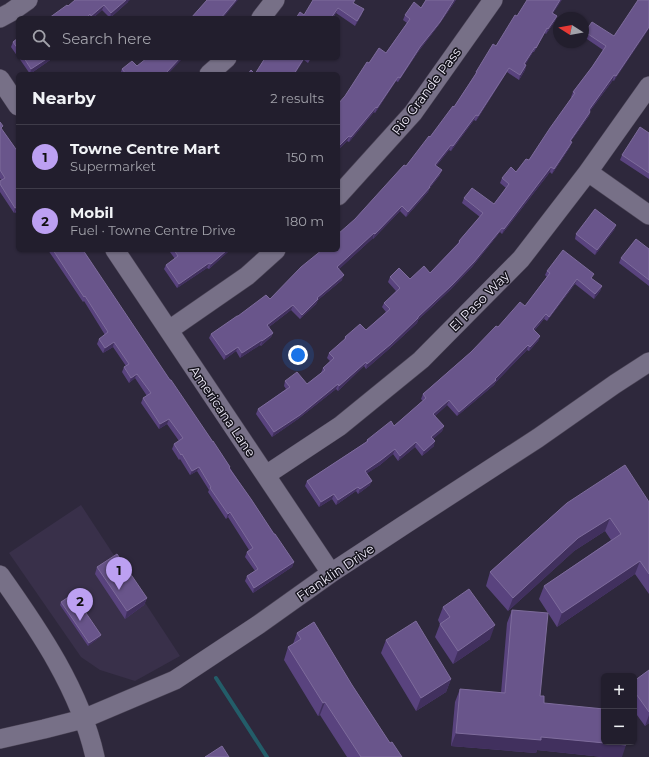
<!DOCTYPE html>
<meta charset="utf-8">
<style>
body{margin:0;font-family:Montserrat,sans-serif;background:#2e2b39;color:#f1f3f6}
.controls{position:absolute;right:12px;bottom:12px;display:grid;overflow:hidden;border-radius:6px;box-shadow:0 1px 3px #0004}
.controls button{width:36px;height:36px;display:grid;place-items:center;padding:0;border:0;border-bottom:1px solid #3f3c49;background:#221e2d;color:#f1f3f6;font:20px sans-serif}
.compass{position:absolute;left:553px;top:12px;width:36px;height:36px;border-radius:50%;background:#221e2d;box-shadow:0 1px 3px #0004;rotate:281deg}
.you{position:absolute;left:298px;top:355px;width:14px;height:14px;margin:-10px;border:3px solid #fff;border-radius:50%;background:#1a73e8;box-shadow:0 0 0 6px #1a73e833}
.badge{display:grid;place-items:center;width:26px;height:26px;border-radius:50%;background:#bca0f2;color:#111;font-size:13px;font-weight:700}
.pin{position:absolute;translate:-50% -33px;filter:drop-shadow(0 1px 2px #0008)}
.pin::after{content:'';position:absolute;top:21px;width:14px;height:12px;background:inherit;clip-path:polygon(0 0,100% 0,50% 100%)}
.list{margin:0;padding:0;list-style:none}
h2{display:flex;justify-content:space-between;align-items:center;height:52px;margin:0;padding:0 16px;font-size:17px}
h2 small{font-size:13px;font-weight:400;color:#a2a2aa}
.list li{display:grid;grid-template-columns:26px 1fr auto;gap:12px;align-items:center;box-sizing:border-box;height:64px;padding:0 16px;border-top:1px solid #3f3c49}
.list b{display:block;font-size:15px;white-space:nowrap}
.list p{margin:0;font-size:13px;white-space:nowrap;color:#a2a2aa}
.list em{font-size:13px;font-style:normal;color:#a2a2aa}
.icon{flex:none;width:22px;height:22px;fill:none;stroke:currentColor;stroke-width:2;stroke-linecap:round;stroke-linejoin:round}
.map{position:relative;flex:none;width:649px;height:757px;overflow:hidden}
.search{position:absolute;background:#221e2d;box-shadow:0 1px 3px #0004;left:16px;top:16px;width:324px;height:44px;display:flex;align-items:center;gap:10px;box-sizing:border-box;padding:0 14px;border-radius:6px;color:#a2a2aa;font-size:15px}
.panel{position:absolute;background:#221e2d;box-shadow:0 1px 3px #0004;left:16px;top:72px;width:324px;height:180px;border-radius:6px}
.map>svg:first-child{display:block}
</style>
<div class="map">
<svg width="649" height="757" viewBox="0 0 649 757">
<rect width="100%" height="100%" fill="#2e283c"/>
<path fill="#39304a" d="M81 505 180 656 135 681 100 670 81 657 9 553Z"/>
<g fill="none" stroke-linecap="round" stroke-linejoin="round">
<path stroke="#235d69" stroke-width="4" d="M216 678 267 757"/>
<defs>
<path id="minor" d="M0 18 11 12 28 0
M261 18 275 0
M209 74 227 58
M0 79 18 106
M588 172 649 215
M338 196 413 113 493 0
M115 250 331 573
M169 330 247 276 276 250
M266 475 340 426 421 360 521 259 588 172 649 86
M0 575C39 630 80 690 95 757
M0 739 44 729 83 719 175 680 258 625 331 573 404 525 538 438 615 384 649 362"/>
</defs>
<use href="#minor" stroke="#4b4456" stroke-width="20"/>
<use href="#minor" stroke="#777087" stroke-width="19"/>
</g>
<path fill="#59437e" d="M426 0H456L438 26 418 52 398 82 396 81 375 113 374 112 349 142 347 141 338 150V104L345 96 369 63 386 53 407 23 403 20 405 15 421 8Z
M649 0 614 81 613 80 590 111V112L589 116 571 141 570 147 552 174 550 172 502 234 500 232 472 267 450 290 418 320 417 323 389 349 366 369 364 366 338 391 336 389 298 419 272 437 256 414 258 409 286 389 284 386 285 381 307 384 321 373 323 368 330 361 327 358 329 353 344 340 345 337 366 330 386 312 382 307 384 303 396 291 388 282 390 277 410 279 430 273 458 243 459 241 480 217 462 203 464 198 494 204 506 188 500 183 502 178 516 172 529 160 572 97H571L573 92 592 67 603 50 584 37 585 32 614 36Z
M128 2 110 18 102 10 93 18H49L68 6Z
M354 3 362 14 355 26 336 13 333 18H296L304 15Z
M553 13 557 16 555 21 546 34 545 33 534 52H533L525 64 526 65 525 70 519 80 507 72 476 121 474 120 451 151 449 150 436 166 440 175 429 189 428 192 406 217 400 211 373 239V238L339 269 342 280 318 300 316 304 300 319 291 310 269 327 273 333 271 337 261 346 260 345 240 358 236 351 224 360 209 338 211 334 238 316 270 299 338 250 355 219 406 166 430 137 454 107 475 75 476 72 496 46 517 16Z
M18 38V57L11 47 13 42Z
M19 58H53L30 74Z
M265 58H311L308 63 304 60 255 74Z
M137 66 168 74H120L122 69Z
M0 122 2 130 18 152V216L15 212 14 213 0 192V181L1 180 0 178Z
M649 133V179L620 160 622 155Z
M616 225 614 230 595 255 575 239 576 234Z
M649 249V286L619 263 621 258Z
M48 250H83L128 319 230 467V468L274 534 294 562 292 567 253 593 245 581 247 576 255 571 245 557 247 552 249 550 228 517 226 519 208 492 209 490 197 471 190 475 180 459 179 460 172 449 174 444 179 441 167 424 159 429 141 403 143 398 147 396 135 378 129 383 122 372 124 367 126 366 113 347 103 353 97 344 99 339 105 335 84 301 83 302Z
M170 250H230L209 269 207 268 177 288 164 269 166 265 175 259 170 252Z
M547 271 592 279 602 286 600 291 594 299 575 284 547 321 544 319 534 331 540 336 538 341 529 351 527 350 496 382 494 385 457 416 447 405 435 416 444 426 442 431 433 439 434 446 422 456 415 447 398 461 393 454 380 465 367 473 370 485 358 494 356 491 336 505 332 499 319 507 305 486 307 481 366 442 367 440 394 426 423 401 421 399 423 394 471 352 498 327 525 306 547 277 545 275Z
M649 502V594L635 574 557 627 539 599 544 586 611 540 605 531 574 551 508 611 486 586 490 572 567 503Z
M97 567 147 598 144 605 125 619 95 574Z
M61 602 100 637 88 646 60 605Z
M443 607 490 639 453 664 435 637 440 624 438 620Z
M512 610 540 696 544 703 622 757H603L537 750 536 753 451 746 455 702 460 689 501 693 507 623Z
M297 633 352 685 390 743 402 757H347L320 715 318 716 284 660 288 647 293 644Z
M386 640 451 679 446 692 416 711 381 653Z
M649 670V723L645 726 634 711V681Z"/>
<path fill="#41305e" d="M126 0H130L110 18 111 13Z
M236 0H238L223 18H221Z
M454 0H456L438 26 418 52 398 82 400 78 420 47Z
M560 0H562L550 18 552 13Z
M104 5 102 10 93 18H91V16Z
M338 8 336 13 333 18H331Z
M364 9 362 14 355 26 357 21Z
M557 16 555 21 546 34 548 29Z
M649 27V29L614 81 616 76Z
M547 28 545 33 534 52 536 48Z
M535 47 533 52 523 69 524 64Z
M48 58H53L30 74 31 69Z
M180 58H183L168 74H166V73Z
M304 58H305L304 60 295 74H294Z
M526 65 525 70 519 80 520 75Z
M509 68 507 72 476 121 478 116Z
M614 75 613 80 587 115 589 110Z
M398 77 396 81 375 113 377 108Z
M376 107 374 112 349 142 351 137Z
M590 112 589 116 568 145 570 141Z
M476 115 474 120 451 151 453 146Z
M349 136 347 141 338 150V147Z
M572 142 570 147 552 174 554 169Z
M451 145 449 150 434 169 435 165Z
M551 167 550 172 502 234 504 229Z
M442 170 440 175 429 189 428 192 406 217 408 212Z
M402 206 400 211 373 239 375 234Z
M17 207 15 212 14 213 15 208Z
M616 225 614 230 595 255 597 250Z
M502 228 500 232 472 267 450 290 418 320 417 323 389 349 366 369 367 364 418 317Z
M374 233 373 238 336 272 337 267Z
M227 250H230L209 269 211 264Z
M209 263 207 268 177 288 179 284Z
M344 275 342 280 318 300 316 304 300 319 302 315 317 298Z
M577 279 575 284 547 321 549 317Z
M602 286 600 291 594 299 595 294Z
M293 305 291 310 265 330 267 325Z
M546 314 544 319 531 334 533 329Z
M273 333 271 337 261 346 262 341Z
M540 336 538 341 529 351 530 347Z
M262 340 260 345 240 358 242 353Z
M114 342 113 347 103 353 105 348Z
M528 345 527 350 496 382 494 385 457 416 459 412 495 379Z
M238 347 236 351 224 360 226 355Z
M366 362 364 366 338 391 339 386Z
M137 374 135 378 129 383 131 378Z
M338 384 336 389 298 419 272 437 274 432Z
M449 400 447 405 432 419 433 414Z
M169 419 167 424 159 429 160 424Z
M444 426 442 431 430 442 431 437Z
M435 441 434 446 422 456 424 451Z
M416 442 415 447 398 461 400 456Z
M395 449 393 454 380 465 363 476 365 471Z
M199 467 197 471 190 475 192 471Z
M372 481 370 485 358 494 360 489Z
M358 487 356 491 336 505 338 500Z
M334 494 332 499 319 507 321 502Z
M230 512 228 517 226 519 228 514Z
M610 518 605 531 574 551 508 611 513 598 578 538Z
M640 561 635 574 557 627 562 613Z
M294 562 292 567 253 593 254 588Z
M147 598 144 605 125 619 127 611Z
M495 625 490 639 453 664 458 651Z
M101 635 100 637 88 646 89 643Z
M451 679 446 692 416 711 421 698Z
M325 702 320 715 318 716 323 703Z
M649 715V723L645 726Z
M456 733 541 737 626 745 622 757H603L537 750 536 753 451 746Z"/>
<path fill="#69558b" stroke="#7e6c9c" d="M75 0H126L111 13 104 5 91 16 90 14 86 18H49L67 5 68 6Z
M207 0H236L221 18H191Z
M313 0H355L353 3 364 9 357 21 338 8 331 18H296L300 12 304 15Z
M426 0H454L440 22 420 47 400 78 398 77 377 108 376 107 351 137 349 136 338 147V104L345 96 367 62 369 63 379 48 386 53 410 19 405 15 414 2 421 8Z
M527 0H560L552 13 557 16 548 29 547 28 536 48 535 47 524 64 526 65 520 75 509 68 478 116 476 115 453 146 451 145 435 165 442 170 429 187H430L408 212 402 206 375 234 374 233 337 267 344 275 317 298 318 299 302 315 293 305 267 325 273 333 262 341V340L242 353 238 347 226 355 211 334 237 316H238L266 295 270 299 301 267 322 250H338V234L355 219 404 165 406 166 429 136 430 137 453 106 454 107 477 72H476L493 44 496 46 515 15 517 16Z
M638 0H649V27L616 76 614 75 589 110 590 112 570 141 572 142 554 169 551 167 504 229 502 228 474 262 452 285 418 317V318L391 344 367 364 366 362 339 386 338 384 300 415 274 432 258 409 290 387 285 381 297 372 307 384 325 370 323 368 334 358 329 353 346 338 345 337 360 324 366 330 390 309 384 303 400 288 390 277 399 268 410 279 424 266 430 273 460 242 459 241 483 213 464 198 472 188 494 204 509 184 502 178 511 167 516 172 526 159 529 160 550 128 575 93 573 92 592 67 606 46 585 32 592 22 614 36Z
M18 38V49L13 42Z
M24 58H48L31 69Z
M147 58H180L166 73H167L166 74H126L122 69 132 61 137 66Z
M265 58H304L294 74H248L251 70 255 74Z
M0 122 3 126 1 128 18 152V209L17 207 15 208 0 184V181L5 178 0 170Z
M640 127 649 133V173L622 155Z
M595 209 616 225 597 250 576 234Z
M636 239 649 249V280L621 258Z
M53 250H83L170 380H171L213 442V441L230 467 229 468 251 499 274 534H275L294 562 254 588 247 576 258 569 247 552 253 548 230 512 228 514 210 488 211 487 199 467 192 471 182 454 181 455 174 444 183 438 169 419 160 424 143 398 151 393 137 374 131 378 124 367 129 364 114 342 105 348 99 339 108 332 85 296 84 297Z
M174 250H227L211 264 209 263 179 284 166 265 178 256Z
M563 250 594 274 591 278 602 286 595 294 577 279 549 317 546 314 533 329 540 336 530 347 528 345 495 379 496 380 459 412 449 400 433 414 444 426 431 437 435 441 424 451 416 442 400 456 395 449 381 460 365 471 372 481 360 489 358 487 338 500 334 494 321 502 307 481 368 441 367 440 391 421 394 426 426 398 423 394 471 352 496 326 498 327 520 302 525 306 550 273 547 271Z
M625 465 649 502V574L640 561 562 613 544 586 621 534 610 518 578 538 513 598 490 572 567 503Z
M117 554 147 598 127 611 97 567Z
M469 589 495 625 458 651 440 624 450 617 443 607Z
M73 594 101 635 89 643 61 602Z
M512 610 548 613 540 696H544V703L604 709V742H626V745L541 737V740L456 733 460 689 505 693Z
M416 621 451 679 421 698 386 640Z
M314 622 352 685 390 743 392 742 402 757H361L325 702 323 703 288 647 301 639 297 633Z
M649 670V712L634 691V681Z
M222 746 229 757H205Z"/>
<g text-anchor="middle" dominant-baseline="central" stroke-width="3" stroke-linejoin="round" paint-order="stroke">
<g font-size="13" fill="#eeeaf8" stroke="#15131c">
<text transform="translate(426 91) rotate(-53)">Rio Grande Pass</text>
<text transform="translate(479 301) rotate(-45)">El Paso Way</text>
<text transform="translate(223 411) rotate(56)">Americana Lane</text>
<text transform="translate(335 572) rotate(-34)">Franklin Drive</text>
</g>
</g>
</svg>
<div class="controls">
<button>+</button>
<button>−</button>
</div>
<svg class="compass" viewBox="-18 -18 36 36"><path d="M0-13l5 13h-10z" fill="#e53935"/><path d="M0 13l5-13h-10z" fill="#a2a2aa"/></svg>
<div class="you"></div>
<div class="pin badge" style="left:119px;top:590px">1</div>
<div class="pin badge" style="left:80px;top:621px">2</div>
<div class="search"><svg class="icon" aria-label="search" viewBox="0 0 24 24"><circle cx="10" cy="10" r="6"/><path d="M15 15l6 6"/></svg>Search here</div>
<section class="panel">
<h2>Nearby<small>2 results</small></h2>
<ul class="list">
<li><span class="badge">1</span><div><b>Towne Centre Mart</b><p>Supermarket</p></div><em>150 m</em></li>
<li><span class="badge">2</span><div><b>Mobil</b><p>Fuel · Towne Centre Drive</p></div><em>180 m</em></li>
</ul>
</section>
</div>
